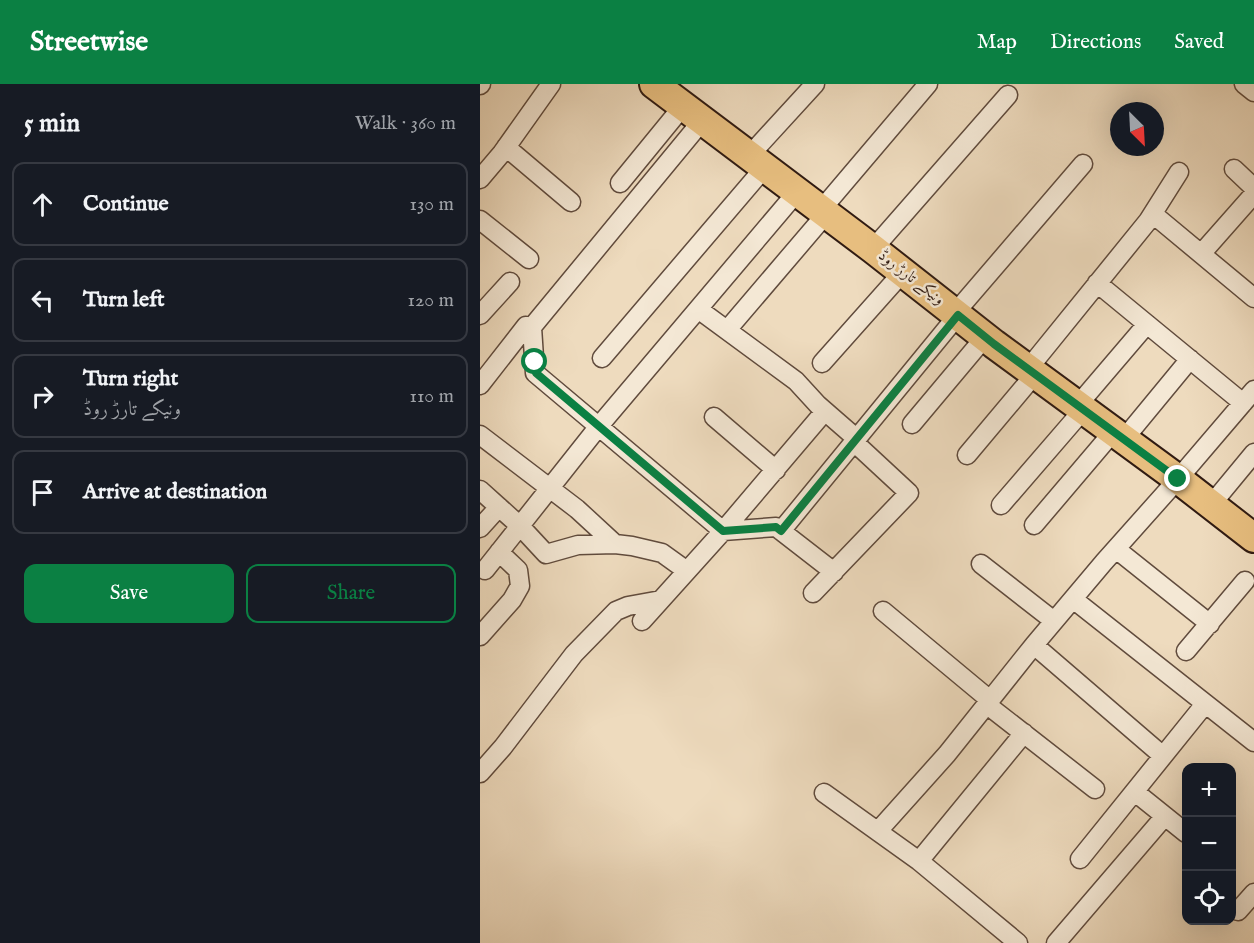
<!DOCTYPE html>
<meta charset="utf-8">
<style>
body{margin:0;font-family:"IM FELL English",Amiri,serif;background:#242831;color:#f1f3f6}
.controls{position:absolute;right:18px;bottom:18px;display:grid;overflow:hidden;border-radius:12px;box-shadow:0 6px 24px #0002}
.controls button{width:54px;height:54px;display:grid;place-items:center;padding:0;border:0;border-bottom:2px solid #363941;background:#171b24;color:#f1f3f6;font:30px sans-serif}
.compass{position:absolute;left:630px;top:18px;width:54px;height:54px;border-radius:50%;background:#171b24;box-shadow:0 6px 24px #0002;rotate:156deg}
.stop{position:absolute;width:18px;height:18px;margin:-14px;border:4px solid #0b8043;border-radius:50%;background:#fff}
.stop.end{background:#0b8043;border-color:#fff;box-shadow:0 2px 6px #0008}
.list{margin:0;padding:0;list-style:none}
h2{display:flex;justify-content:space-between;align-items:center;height:78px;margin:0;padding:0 24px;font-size:26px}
h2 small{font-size:20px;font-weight:400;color:#9ea1a6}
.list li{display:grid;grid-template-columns:39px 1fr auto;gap:18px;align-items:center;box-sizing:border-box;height:84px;margin:0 12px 12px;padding:0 12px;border:2px solid #363941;border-radius:12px}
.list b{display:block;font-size:22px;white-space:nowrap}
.list p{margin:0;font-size:20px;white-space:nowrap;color:#9ea1a6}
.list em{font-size:20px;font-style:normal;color:#9ea1a6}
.actions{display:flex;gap:12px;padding:18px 24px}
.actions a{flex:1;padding:14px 0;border:2px solid #0b8043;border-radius:12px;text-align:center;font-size:21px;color:#0b8043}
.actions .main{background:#0b8043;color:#fff}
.icon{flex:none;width:33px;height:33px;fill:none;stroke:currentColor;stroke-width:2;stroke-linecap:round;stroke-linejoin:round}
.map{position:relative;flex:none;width:774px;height:859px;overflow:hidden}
header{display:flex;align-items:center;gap:36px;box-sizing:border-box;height:84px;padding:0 30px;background:#0b8043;color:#fff}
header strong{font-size:28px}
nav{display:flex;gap:33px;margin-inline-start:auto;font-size:21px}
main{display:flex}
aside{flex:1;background:#171b24}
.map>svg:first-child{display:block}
</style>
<header>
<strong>Streetwise</strong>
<nav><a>Map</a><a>Directions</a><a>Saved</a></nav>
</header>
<main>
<aside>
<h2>5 min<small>Walk · 360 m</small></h2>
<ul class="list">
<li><svg class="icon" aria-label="ahead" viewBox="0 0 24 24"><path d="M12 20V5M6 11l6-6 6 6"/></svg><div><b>Continue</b></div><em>130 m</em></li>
<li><svg class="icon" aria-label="left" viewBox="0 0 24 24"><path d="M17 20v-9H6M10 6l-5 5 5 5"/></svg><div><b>Turn left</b></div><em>120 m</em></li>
<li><svg class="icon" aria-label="right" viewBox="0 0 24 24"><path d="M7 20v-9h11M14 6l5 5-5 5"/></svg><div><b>Turn right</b><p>ونیکے تارڑ روڈ</p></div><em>110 m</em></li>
<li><svg class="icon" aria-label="arrive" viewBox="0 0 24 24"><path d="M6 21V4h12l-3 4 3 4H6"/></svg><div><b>Arrive at destination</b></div></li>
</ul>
<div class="actions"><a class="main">Save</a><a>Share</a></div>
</aside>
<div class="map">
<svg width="774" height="859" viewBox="0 0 774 859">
<rect width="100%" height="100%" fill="#eedbbe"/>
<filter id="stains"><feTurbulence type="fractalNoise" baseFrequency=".00333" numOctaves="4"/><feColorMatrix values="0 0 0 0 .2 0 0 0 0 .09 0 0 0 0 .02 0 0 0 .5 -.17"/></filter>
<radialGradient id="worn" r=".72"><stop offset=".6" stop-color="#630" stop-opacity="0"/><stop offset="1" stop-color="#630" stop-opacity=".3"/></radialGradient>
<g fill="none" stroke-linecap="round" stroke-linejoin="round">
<defs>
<path id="street" d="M764 0 774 8
M0 1 1 0
M26 63 91 118
M269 72 335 0
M754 85 774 104
M0 95 22 69 71 0
M140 99 203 22
M341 126 448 0
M673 130 774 214
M0 136 49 175
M393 165 528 11
M721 170 774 110
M617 199 763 319
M218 225 316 297 338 321 377 355
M475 229 603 80
M0 231 30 198
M52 243 55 289 243 447 345 327
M247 246 346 130
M122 274 285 83
M342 279 423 188
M548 285 668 137 699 88
M0 301 46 242 52 243 222 37
M597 322 667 240
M234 333 296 386
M432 340 505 253
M0 351 97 425 135 460
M644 355 710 275
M487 371 555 290
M0 406 40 442 66 470 98 461 135 460 152 462 182 469 207 487
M521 421 603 326
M731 421 774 369
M554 441 633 348
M0 444 19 423
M301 447 478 231
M636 465 730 540
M501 480 574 537
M5 486 119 342 317 108
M333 509 429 409 374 358
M593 515 774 658
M403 527 510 616
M162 537 243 447 296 443 354 488
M0 552 32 516 40 502 38 486 19 468
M554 561 683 672
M706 567 765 497
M506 620 615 705
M0 689 23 663 94 570 136 527 148 522 181 516
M655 708 706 749
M344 709 439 777 538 859
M398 747 467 670 554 561 624 478 698 395 774 306
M600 775 725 620
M439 777 544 649
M758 827 774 809
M576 859 685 732"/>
<path id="primary" d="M174 0 393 165 514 260 698 395 774 454"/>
</defs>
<use href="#street" stroke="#604b3d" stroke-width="21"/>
<use href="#primary" stroke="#301b12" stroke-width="32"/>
<use href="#street" stroke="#f4e8d5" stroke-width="18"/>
<use href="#primary" stroke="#e7be7f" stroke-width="28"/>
</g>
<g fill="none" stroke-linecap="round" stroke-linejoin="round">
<path stroke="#0b8043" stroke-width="8" d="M55 278 56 289 243 447 296 443 301 447 478 231 514 260 698 395"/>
</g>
<g text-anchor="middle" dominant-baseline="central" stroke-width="5" stroke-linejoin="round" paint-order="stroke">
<g font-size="16" fill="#301b12" stroke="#f4e8d5">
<text transform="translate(431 194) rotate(38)">ونیکے تارڑ روڈ</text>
</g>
</g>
<rect width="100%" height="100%" filter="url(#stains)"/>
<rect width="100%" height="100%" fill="url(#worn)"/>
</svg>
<div class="controls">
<button>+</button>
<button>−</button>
<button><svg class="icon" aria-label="locate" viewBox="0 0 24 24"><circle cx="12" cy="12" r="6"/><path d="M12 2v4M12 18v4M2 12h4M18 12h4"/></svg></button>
</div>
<svg class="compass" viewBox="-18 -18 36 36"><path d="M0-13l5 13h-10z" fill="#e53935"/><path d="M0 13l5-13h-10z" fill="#9ea1a6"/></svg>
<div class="stop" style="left:55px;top:278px"></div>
<div class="stop end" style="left:698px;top:395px"></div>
</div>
</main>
